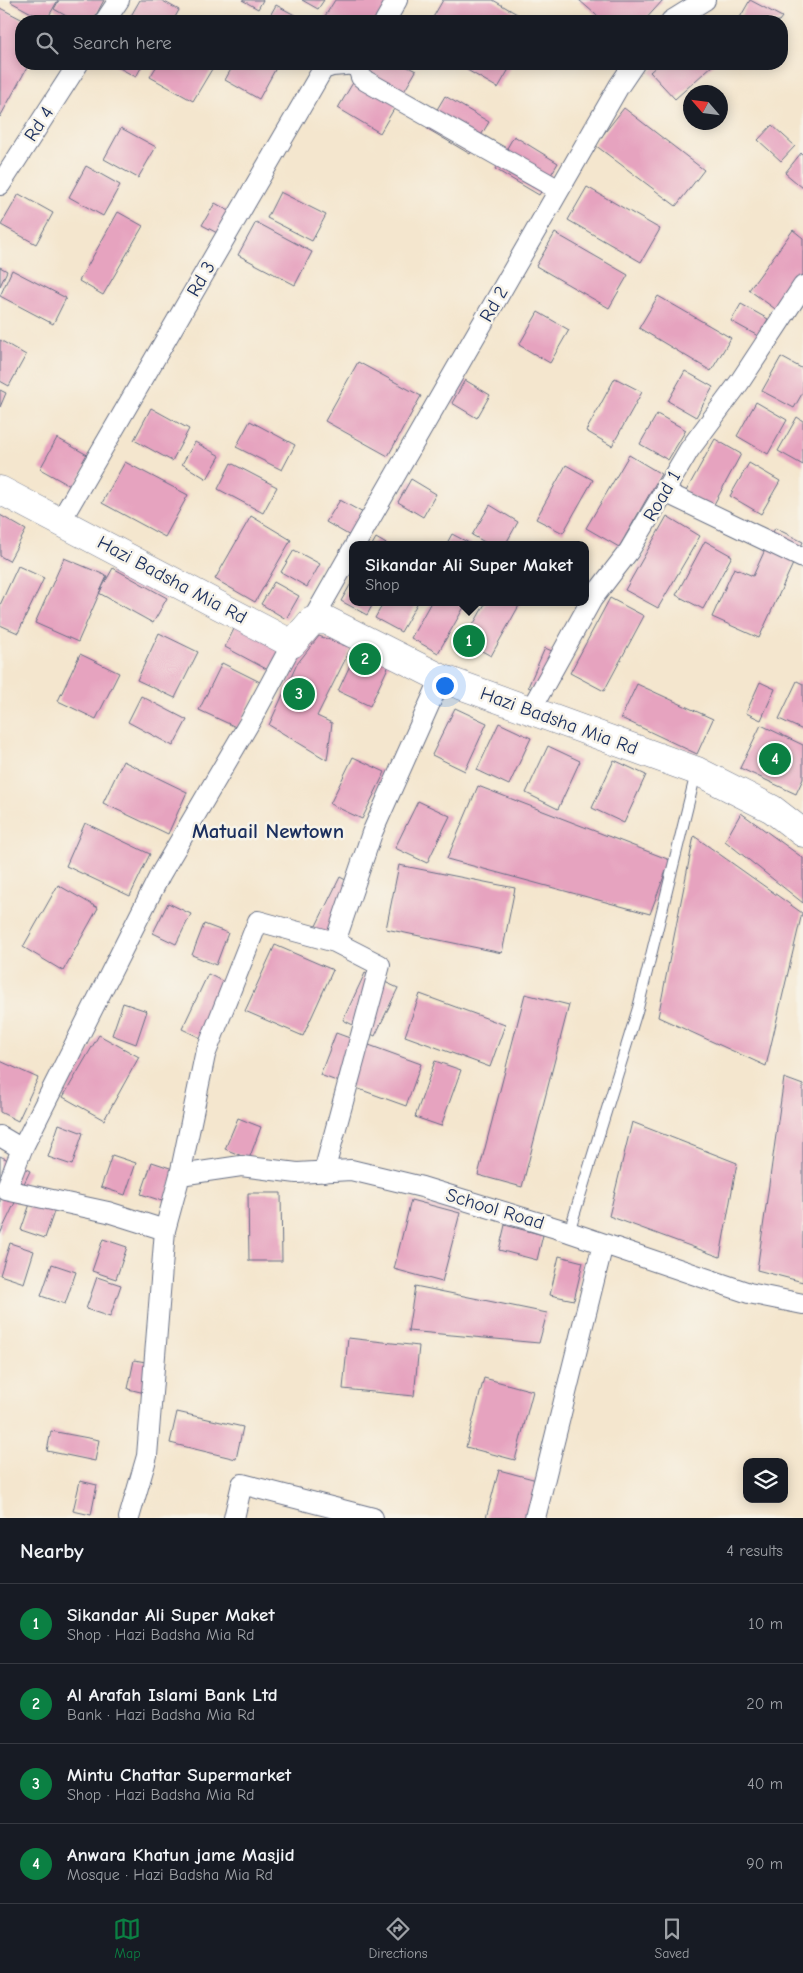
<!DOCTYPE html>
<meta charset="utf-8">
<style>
body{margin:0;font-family:"Comic Neue",sans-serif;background:#20242c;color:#f1f3f6}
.controls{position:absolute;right:15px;bottom:15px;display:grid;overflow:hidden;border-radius:10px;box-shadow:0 2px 12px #0003}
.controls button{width:45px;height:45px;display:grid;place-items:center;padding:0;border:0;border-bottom:1px solid #363941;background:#171b24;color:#f1f3f6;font:25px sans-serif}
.compass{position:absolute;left:683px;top:85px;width:45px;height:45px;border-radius:50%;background:#171b24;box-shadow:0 2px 12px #0003;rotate:298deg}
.you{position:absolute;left:444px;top:685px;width:18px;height:18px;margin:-12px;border:4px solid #fff;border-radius:50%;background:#1a73e8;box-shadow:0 0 0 8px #1a73e833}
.badge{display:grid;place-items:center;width:32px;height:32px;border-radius:50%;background:#0b8043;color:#fff;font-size:16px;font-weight:700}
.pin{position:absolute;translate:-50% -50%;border:2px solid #fff;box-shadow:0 1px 5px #0006}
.popup{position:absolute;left:349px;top:541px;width:240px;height:65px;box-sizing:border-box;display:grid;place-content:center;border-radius:10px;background:#171b24;filter:drop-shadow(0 1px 4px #0005);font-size:16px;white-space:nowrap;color:#9ea1a6}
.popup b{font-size:19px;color:#f1f3f6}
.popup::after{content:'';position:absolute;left:50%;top:100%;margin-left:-10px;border:10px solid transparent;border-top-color:#171b24}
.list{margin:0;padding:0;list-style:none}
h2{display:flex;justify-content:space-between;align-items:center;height:65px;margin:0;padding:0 20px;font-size:21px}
h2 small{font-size:16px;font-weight:400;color:#9ea1a6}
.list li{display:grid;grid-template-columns:32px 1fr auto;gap:15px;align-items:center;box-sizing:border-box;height:80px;padding:0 20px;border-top:1px solid #363941}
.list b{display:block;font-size:19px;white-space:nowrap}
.list p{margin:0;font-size:16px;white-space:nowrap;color:#9ea1a6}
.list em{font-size:16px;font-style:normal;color:#9ea1a6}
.icon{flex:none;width:28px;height:28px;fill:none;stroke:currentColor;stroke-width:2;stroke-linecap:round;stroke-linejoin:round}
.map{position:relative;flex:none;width:803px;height:1518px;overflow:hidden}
.search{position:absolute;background:#171b24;box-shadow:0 2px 12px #0003;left:15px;right:15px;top:15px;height:55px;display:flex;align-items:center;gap:12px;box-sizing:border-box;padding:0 18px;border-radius:20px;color:#9ea1a6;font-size:19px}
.sheet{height:385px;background:#171b24}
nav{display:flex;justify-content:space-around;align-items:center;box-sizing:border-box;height:70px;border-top:1px solid #363941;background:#171b24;font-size:14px;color:#9ea1a6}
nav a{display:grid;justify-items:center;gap:2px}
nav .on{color:#0b8043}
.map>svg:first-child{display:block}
</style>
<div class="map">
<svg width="803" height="1518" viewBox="0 0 803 1518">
<rect width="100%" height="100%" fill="#f7f3e8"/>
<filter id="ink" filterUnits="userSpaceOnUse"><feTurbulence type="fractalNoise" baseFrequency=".02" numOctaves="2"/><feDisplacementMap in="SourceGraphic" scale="10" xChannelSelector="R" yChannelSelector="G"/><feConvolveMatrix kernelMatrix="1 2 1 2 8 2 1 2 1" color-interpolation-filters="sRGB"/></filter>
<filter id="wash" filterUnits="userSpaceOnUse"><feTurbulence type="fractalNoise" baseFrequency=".0096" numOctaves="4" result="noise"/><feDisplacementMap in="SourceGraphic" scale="20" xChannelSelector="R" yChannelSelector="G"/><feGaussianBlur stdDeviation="1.12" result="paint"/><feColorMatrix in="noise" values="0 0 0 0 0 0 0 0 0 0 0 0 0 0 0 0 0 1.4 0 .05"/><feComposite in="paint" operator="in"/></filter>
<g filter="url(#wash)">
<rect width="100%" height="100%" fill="#f4e6ce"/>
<g id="blocks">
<path fill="#e6a3bf" d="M12 0H58L46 21 11 2Z
M59 0H104L93 21H75L54 9Z
M140 0H161L179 10 173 21H128Z
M242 0H263L258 9Z
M302 0H324L318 9Z
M335 0H391L379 21H322Z
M443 0H493L529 21H431Z
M579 0H663L644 21H603Z
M750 0 782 17 779 21H738Z
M276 5 306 21H267Z
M0 8 25 21H21V64H29L0 117Z
M112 64H143L136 77Z
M158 64H215L193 101 150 77Z
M234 64H268L276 68 259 99 225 80Z
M364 64H402L416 71 380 133 338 108Z
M457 64H512L498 88Z
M659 64H714L675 99 650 72Z
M445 96 489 122 470 154 426 128Z
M624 108 704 170 676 206 595 145Z
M772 125 795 146 781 161 758 140Z
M121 128 156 147 138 178 104 159Z
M514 136 558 163 539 195 495 169Z
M801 153 803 155V188L785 173Z
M86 166 120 185 103 216 69 197Z
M587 187 660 229 641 262 568 220Z
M280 192 326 215 312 241 267 218Z
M19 194 53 213 36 244 1 225Z
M215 203 231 212 219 234 202 225Z
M118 212 143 226 103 295 79 281Z
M256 222 312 252 295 285 238 255Z
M793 230 803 238V277L778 311 749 290Z
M555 233 628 275 609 308 536 266Z
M0 267 7 271 0 286Z
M12 270 66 298 53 324 0 296Z
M658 296 731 338 711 371 639 328Z
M741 304 768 319 758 336 731 321Z
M538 312 569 330 550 363 519 345Z
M0 340 26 355 9 386 0 381Z
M781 357 803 369V392L794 408 762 391Z
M358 362 421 396 388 456 325 421Z
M685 371 713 387 696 417 668 401Z
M615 378 642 392 612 446 586 431Z
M465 380 490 395 477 418 452 403Z
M0 390 6 393 0 407Z
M756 402 787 420 768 454 737 436Z
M151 408 189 429 172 461 134 440Z
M657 414 686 430 668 460 640 444Z
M797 417 803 421V465L778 451Z
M250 421 295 445 282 470 236 447Z
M57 438 91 457 74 488 40 469Z
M715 439 741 454 712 508 685 493Z
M195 442 220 456 207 479 182 464Z
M629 455 661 474 619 547 586 528Z
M125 462 188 495 165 537 102 503Z
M231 463 277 487 263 513 218 489Z
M749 463 780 481 761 514 730 496Z
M566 465 593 480 563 533 536 519Z
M411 479 436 494 423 517 398 502Z
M340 500 365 514 352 537 326 522Z
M490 505 518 522 505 545H490L472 535Z
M0 515 26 530 9 561 0 556Z
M251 516 291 540 255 602 215 579Z
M667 516 700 536 658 608 625 590Z
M775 528 803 542 759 638 712 617 734 568 753 576Z
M452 534 473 545H446Z
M376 538 388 545H372Z
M705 541 732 556 703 609 676 595Z
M294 550 320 564 307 587 281 572Z
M64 558 107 576 78 642 35 623Z
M18 566 44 578 18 633 0 625V605Z
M113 568 167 598 153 623 99 593Z
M353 580V602H374L367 615 341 601Z
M274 582 299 596 286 619 261 604Z
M610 598 644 616 604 691 570 673Z
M384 602H418L401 632 375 618Z
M431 602H467L438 653 411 638Z
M486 602H521L491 656 464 641Z
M238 621 284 645 270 671 225 647Z
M159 633 198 652 175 698 137 680Z
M319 636 351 648 317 716 332 723 327 760 269 725 297 664Z
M360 644 392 659 370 706 338 691Z
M545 648 559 654 542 693 528 687Z
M80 654 119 673 96 719 58 701Z
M222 663 260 682 238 728 199 710Z
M797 681 803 684V730L779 719Z
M760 682 775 689 761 720 746 713Z
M637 684 713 719 697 754 621 718Z
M141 696 187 720 173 746 128 722Z
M455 708 487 723 465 771 432 755Z
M499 723 531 738 509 785 477 770Z
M761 725 803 745V779L796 794 740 768Z
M548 746 580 761 558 809 526 793Z
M353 757 385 772 362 819 330 804Z
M614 760 646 775 624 823 592 808Z
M123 761 187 792 168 834 103 803Z
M478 786 670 860 650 914 447 859Z
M418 801 450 816 427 863 395 848Z
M741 813 803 858V903L725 841Z
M85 823 150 854 130 896 66 866Z
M694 836 802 913 766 1066 658 1017Z
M399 865 515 888 502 953 386 929Z
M340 877 361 888 334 942 313 932Z
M58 885 98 908 63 971 23 947Z
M168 903 191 914 176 944 153 933Z
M204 924 228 933 216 965 192 955Z
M275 945 333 970 303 1036 245 1011Z
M365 973 398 988 375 1036 343 1020Z
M208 974 230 985 203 1039 182 1029Z
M420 994 505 1025 490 1067 405 1036Z
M525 994 569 1005 522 1187 478 1175Z
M123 1003 147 1011 136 1044 112 1035Z
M336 1033 421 1064 406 1106 320 1075Z
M99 1035 139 1057 104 1120 63 1097Z
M0 1061 38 1078 18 1121 0 1112Z
M435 1061 461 1070 441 1126 415 1117Z
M784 1078 803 1085V1282L757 1270Z
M238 1118 261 1127 249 1159 225 1149Z
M632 1122 737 1163 720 1257 609 1216Z
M59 1124 83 1133 72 1165 48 1157Z
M112 1155 136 1163 125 1195 101 1187Z
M0 1156 30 1171 0 1234Z
M152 1162 176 1170 165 1202 141 1194Z
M248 1193H281L282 1261H249Z
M32 1198 56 1206 45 1238 21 1230Z
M411 1200 460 1213 442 1282 394 1269Z
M505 1225 543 1235 537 1260 499 1250Z
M103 1239 127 1247 116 1279 92 1271Z
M10 1243 34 1251 24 1283 0 1275Z
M559 1256 583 1262 574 1300 550 1295Z
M52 1264 76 1272 65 1304 41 1296Z
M97 1277 121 1285 110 1317 86 1309Z
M415 1286 547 1313 539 1343 408 1331Z
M348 1338 419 1346 414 1396 343 1389Z
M134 1360 152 1363 145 1393 128 1389Z
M484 1378 533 1391 515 1460 466 1447Z
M177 1412 243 1427 236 1459 170 1443Z
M51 1431 99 1440 95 1461 47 1451Z
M499 1470 548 1483 538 1518H486Z
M80 1481 97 1485 91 1515 73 1511Z"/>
</g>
</g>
<g filter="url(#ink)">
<use href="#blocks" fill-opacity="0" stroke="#676f85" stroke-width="1"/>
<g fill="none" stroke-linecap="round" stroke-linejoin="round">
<defs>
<path id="lane" d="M569 1232 638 1008 696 773"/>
<path id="street" d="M105 21 119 0
M385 21 397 0
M671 21 705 0
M357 64 361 77 366 81 559 190
M0 185 78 64
M665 492 803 558
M61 520 323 69 332 66 358 64
M355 545 619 86 634 64
M312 621 353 549
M530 711 592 599 629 551 689 450 739 383 803 286
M0 1136 22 1149 6 1190 108 1212 165 1230 147 1456 129 1518
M22 1149 160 875 251 720 292 644
M324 1172 380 965 335 942
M180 1175 241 1166 297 1173 351 1170 422 1187 569 1232 749 1293 803 1304
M165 1230 180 1175 205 1055 258 921 335 942 372 833 441 678
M234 1518 242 1484 373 1518
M535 1518 603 1244"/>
<path id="secondary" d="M0 490 292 644 312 621 326 620 441 678 697 771 772 809 803 833"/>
</defs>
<use href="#lane" stroke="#676f85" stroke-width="12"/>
<use href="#street" stroke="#676f85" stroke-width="22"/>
<use href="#secondary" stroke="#676f85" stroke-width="29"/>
<use href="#lane" stroke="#fff" stroke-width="10"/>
<use href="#street" stroke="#fff" stroke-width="20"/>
<use href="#secondary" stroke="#fff" stroke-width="28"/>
</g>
</g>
<g text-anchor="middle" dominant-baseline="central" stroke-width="5" stroke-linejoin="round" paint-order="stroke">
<g font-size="19" fill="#1b2f5e" stroke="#f7f3e8">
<text transform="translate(39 124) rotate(-57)">Rd 4</text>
<text transform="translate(201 279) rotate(-60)">Rd 3</text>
<text transform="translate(494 304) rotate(-60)">Rd 2</text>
<text transform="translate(662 496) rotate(-60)">Road 1</text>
<text transform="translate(172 580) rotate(28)">Hazi Badsha Mia Rd</text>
<text transform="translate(559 721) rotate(20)">Hazi Badsha Mia Rd</text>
<text transform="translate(495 1209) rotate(17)">School Road</text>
</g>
<g font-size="21" font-weight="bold" fill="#1b2f5e" stroke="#f7f3e8">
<text x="268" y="831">Matuail Newtown</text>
</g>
</g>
</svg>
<div class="controls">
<button><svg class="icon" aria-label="layers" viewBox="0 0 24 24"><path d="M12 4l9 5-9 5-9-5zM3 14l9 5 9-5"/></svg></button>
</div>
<svg class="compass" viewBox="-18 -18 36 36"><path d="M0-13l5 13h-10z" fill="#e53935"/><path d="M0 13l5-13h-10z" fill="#9ea1a6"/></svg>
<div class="you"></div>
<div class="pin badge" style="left:469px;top:641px">1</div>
<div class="popup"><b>Sikandar Ali Super Maket</b>Shop</div>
<div class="pin badge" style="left:365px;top:659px">2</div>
<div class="pin badge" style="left:299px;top:694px">3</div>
<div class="pin badge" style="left:775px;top:759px">4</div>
<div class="search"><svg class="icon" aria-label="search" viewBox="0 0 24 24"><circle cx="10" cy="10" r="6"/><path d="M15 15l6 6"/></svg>Search here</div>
</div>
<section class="sheet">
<h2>Nearby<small>4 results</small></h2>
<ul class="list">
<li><span class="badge">1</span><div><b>Sikandar Ali Super Maket</b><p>Shop · Hazi Badsha Mia Rd</p></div><em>10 m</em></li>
<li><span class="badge">2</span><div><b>Al Arafah Islami Bank Ltd</b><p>Bank · Hazi Badsha Mia Rd</p></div><em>20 m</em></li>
<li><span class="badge">3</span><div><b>Mintu Chattar Supermarket</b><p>Shop · Hazi Badsha Mia Rd</p></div><em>40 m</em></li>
<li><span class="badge">4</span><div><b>Anwara Khatun jame Masjid</b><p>Mosque · Hazi Badsha Mia Rd</p></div><em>90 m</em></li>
</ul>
</section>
<nav>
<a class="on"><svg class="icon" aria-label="map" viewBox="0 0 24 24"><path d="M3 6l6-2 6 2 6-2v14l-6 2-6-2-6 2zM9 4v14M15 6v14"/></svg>Map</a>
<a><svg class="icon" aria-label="directions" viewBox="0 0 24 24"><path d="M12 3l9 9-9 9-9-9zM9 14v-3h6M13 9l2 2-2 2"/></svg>Directions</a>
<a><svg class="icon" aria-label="saved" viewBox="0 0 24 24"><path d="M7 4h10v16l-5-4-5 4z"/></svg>Saved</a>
</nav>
